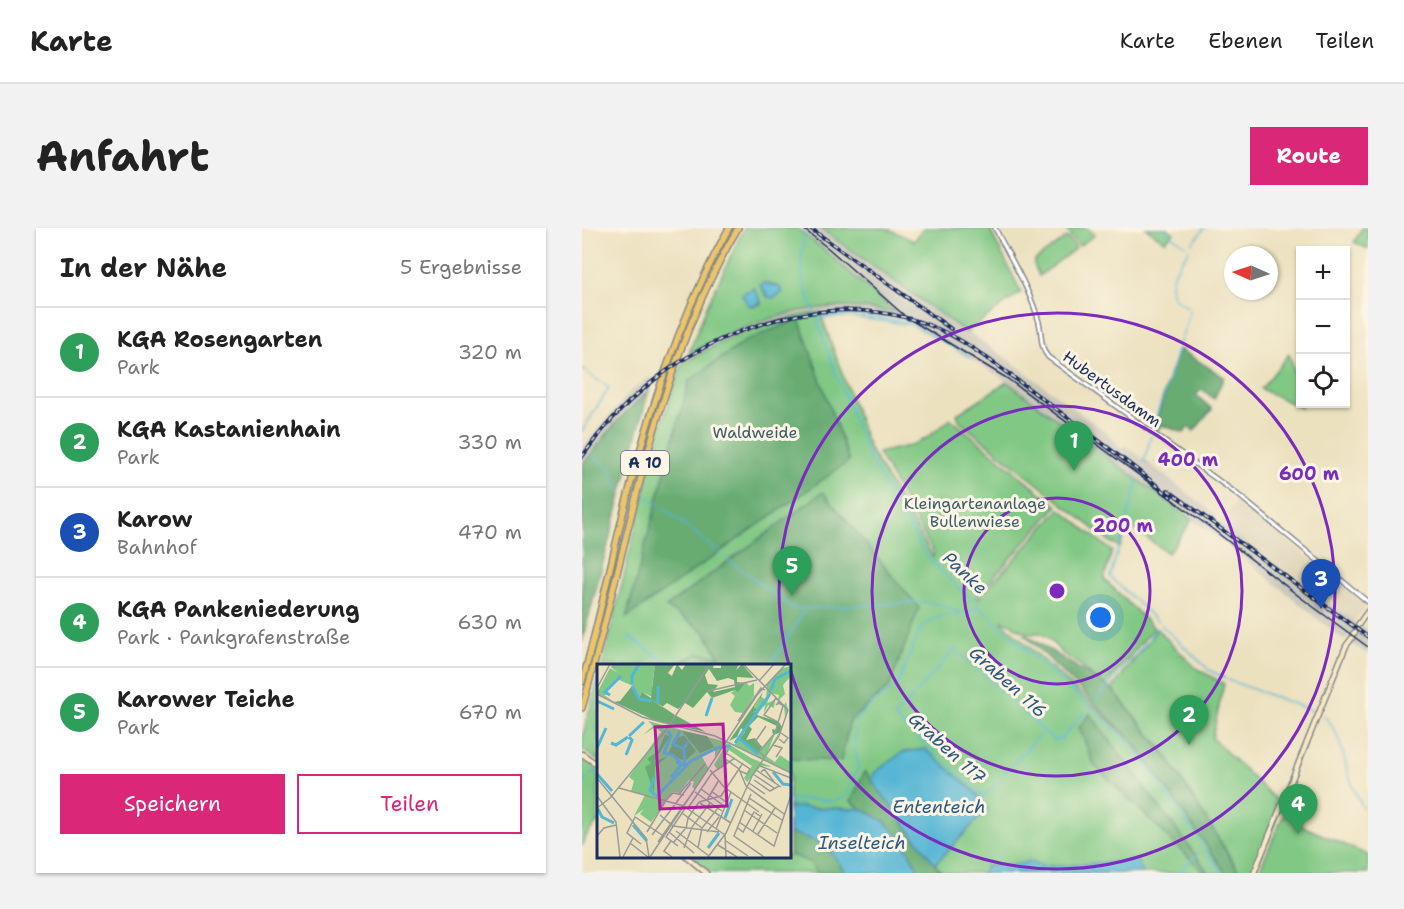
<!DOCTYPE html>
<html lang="de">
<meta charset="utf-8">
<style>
body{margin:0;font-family:"Shantell Sans",sans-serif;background:#f2f2f2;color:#222}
.controls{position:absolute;right:18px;top:18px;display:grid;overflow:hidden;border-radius:0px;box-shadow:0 2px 4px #0004}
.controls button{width:54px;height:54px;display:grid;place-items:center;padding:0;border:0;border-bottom:2px solid #e0e0e0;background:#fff;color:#222;font:30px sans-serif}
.compass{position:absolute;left:642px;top:18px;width:54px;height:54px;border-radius:50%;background:#fff;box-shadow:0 2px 4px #0004;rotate:273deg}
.you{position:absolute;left:519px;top:390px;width:21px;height:21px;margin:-15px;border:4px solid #fff;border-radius:50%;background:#1a73e8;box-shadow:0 0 0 9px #1a73e833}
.badge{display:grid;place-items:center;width:39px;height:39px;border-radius:50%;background:#db2777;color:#fff;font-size:20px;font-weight:700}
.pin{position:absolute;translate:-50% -50px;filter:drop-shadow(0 2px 3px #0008)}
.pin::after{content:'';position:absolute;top:32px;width:21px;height:18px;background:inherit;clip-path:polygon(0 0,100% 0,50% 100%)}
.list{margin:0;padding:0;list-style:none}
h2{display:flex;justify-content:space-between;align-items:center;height:78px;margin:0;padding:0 24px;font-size:26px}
h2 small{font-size:20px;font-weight:400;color:#767676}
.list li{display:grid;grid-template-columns:39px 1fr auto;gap:18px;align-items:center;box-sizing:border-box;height:90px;padding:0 24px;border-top:2px solid #e0e0e0}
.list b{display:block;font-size:22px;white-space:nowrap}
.list p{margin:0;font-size:20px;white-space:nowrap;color:#767676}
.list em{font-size:20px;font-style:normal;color:#767676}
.actions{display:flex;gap:12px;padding:18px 24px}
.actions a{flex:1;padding:14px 0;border:2px solid #db2777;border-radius:0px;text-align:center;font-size:21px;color:#db2777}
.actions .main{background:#db2777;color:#fff}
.icon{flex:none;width:33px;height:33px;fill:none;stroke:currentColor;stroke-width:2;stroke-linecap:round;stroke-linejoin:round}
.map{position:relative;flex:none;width:786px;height:645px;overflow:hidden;border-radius:0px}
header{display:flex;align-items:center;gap:36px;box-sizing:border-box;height:84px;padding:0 30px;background:#fff;border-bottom:2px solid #e0e0e0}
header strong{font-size:28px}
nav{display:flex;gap:33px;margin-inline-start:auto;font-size:21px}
.intro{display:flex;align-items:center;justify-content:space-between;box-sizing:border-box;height:144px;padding:0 36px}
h1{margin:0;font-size:42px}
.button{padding:15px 27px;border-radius:0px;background:#db2777;color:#fff;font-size:21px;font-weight:700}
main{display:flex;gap:36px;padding:0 36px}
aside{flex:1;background:#fff;border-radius:0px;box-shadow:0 2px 4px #0004}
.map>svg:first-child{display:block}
</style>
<header>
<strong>Karte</strong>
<nav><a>Karte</a><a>Ebenen</a><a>Teilen</a></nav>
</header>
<div class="intro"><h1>Anfahrt</h1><a class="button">Route</a></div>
<main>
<aside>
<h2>In der Nähe<small>5 Ergebnisse</small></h2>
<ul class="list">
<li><span class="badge" style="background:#2e9e5b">1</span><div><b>KGA Rosengarten</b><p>Park</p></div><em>320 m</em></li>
<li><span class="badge" style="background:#2e9e5b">2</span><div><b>KGA Kastanienhain</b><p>Park</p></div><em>330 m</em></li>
<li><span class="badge" style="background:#1a4fb4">3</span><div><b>Karow</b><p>Bahnhof</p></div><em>470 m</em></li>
<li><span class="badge" style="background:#2e9e5b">4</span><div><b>KGA Pankeniederung</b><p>Park · Pankgrafenstraße</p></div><em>630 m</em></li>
<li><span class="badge" style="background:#2e9e5b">5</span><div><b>Karower Teiche</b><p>Park</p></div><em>670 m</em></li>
</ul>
<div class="actions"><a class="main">Speichern</a><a>Teilen</a></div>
</aside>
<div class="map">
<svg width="786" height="645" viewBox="0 0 786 645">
<rect width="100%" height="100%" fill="#fcf5e5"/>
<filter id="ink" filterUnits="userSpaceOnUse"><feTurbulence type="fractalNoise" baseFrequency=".0167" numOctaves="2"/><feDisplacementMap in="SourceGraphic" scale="12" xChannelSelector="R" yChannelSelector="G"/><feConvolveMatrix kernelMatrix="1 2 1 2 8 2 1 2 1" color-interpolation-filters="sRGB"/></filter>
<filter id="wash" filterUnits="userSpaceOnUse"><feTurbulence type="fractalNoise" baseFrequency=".008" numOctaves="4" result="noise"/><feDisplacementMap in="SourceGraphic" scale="24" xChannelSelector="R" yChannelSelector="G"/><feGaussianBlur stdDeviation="1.35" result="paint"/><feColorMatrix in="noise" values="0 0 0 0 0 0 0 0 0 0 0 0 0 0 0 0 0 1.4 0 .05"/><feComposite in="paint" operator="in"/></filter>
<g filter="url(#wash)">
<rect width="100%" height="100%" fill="#ece1bf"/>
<path fill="#ddd3b6" d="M656 271 785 377 773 392 637 294Z"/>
<path fill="#c7c4b8" d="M218 0H238L435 138 524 204 539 220 543 217 634 287 633 291 637 294 744 373 766 387 773 392 772 394 786 402V426L768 415 771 410 767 408 763 412 759 410 657 326 417 148 322 91 281 84H238L162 103 108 131 107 125 134 111 196 89 250 79 311 81Z
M70 147 67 162 36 192 0 237V221L4 216 49 163Z"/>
<path fill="#81c884" stroke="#4e7c71" stroke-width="1.5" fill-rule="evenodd" d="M162 0H214L239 19 313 84C292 82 270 77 248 79 198 83 151 102 107 125L124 80ZM170 61 179 76 172 78 167 77 161 66Z
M238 0H304L332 13 342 0H407L439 64 384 104Z
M483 0H505L513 7 497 18Z
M564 0H585L592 5 583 13Z
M780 0H786V21L772 14Z
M484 10H487L494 20 457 48 452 36V33Z
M238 84 287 220 351 329 352 325 296 225 327 218 343 211 369 191 475 278 394 369 396 371 478 281 530 323 522 351 572 400 521 460 500 438 481 426 464 408 458 405 448 406 432 399 430 396 419 393 553 516 644 645H129L109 629 207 628V438H20L77 204 100 136C148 107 184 94 238 84Z
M707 126 709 131 719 180 679 161Z
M425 154 610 292 586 325 545 296 538 320 532 315 531 316 378 194 375 186Z
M575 401 614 440 642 456 630 510 699 577 671 645H658L583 525 530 461Z
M16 450V533L0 521V510Z
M0 527 16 539V594L6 605 0 618Z
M703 583 718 597 786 627V645H676Z"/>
<path fill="#68ac72" stroke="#426e68" stroke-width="1.5" d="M217 91 267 233 44 390 107 153 165 112Z
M597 121 642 149 632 171 620 161 614 167 630 181 612 203 606 199 602 205 580 197 575 203 572 201 588 145Z
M67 162 0 414V237L36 192Z
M241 264 337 380 307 459 268 493 259 533 211 531 207 526V438H92L117 425 137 428 122 403 84 379Z
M442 406 530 461 582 525 658 645H644L553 516Z
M508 486 627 645H623L512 537 497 499Z
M283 543 360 645H338L302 593 279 581 269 573Z
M207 605C239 612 247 616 263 645H236L229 635 207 626Z"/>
<path fill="#55b5d4" stroke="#387299" stroke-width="1.5" d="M183 55 198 59 200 65 192 70 186 69 179 59V56Z
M172 60 179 74 172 78 166 77 160 66Z
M343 521 392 563 406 581 353 636 290 553 292 545 321 524Z
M207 579 280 581 302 593 320 611 338 645H263C247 616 238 612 207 605Z
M555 632 561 645H402L403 638C414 638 437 639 446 633L459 638H477Z"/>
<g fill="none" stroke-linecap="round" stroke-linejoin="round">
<path stroke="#55b5d4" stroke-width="1.5" d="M223 0 219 33 221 53 255 148 286 228 343 325 356 340 398 380 551 518 640 645
M579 0 603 17
M614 11 622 0
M611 15 612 13
M237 88 269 86 327 94
M235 93 247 89H270L331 97 388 129
M597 117 607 88V80L592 70C583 51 597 37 607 22
M0 141 27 160 0 203
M571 199 596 121
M11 228 29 241 34 258 38 261
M566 236 562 233 569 208
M554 251 555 256 528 349 575 393
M64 268 77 277
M81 280 141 327
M144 330 212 381 343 374 359 377 376 384
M579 397 627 442 643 450
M47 409 91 438
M188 438 222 383
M646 452 734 484
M333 466 373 421 472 512 479 511 503 484
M330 469 312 489 402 569 421 548
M514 472 565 414 574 400
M741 487C760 505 760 529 769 553 772 563 777 571 781 580
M422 546 459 505
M8 547 16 541
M0 557 5 550
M207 570 252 573 264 568 276 539 273 523 274 491 284 481 316 457 337 404C355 381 375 391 397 380
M207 575 222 576 225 580
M784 586 786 592
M596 645 617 624"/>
</g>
</g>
<g filter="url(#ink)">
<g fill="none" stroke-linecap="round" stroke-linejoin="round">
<defs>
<path id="tertiary" d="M413 0C428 30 448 61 457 94 460 106 458 120 466 129L655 266 786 374"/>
<path id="secondary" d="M776 397 786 383
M771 406 773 404
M0 526 16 537
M104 628 124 645
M672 645 764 418 770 410"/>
<path id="motorway" d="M0 454C16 398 27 342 41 286 66 187 97 89 147 0
M0 480C47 319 69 147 156 0"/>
</defs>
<use href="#tertiary" stroke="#84888e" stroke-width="6"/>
<use href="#secondary" stroke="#84888e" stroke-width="7"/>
<use href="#motorway" stroke="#84888e" stroke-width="8"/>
<use href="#tertiary" stroke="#fff" stroke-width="3"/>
<use href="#secondary" stroke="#f8e8c3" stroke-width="4"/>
<use href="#motorway" stroke="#edc569" stroke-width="5"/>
<path stroke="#1b2f5e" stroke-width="1.5" d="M220 0 246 20 324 89 426 151 633 303 718 369 786 419"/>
<defs>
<path id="rail" d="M228 0 369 101
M0 229C37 175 89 132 149 107 225 76 309 70 381 114 409 132 436 153 462 172 505 204 548 235 589 269
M586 262 786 409"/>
</defs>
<use href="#rail" stroke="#1b2f5e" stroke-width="4"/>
<use href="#rail" stroke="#fcf5e5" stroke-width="1.5" stroke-dasharray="4.5" stroke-linecap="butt"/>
</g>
</g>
<g fill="none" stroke="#7b2cbf" stroke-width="3">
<circle cx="475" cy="363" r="93"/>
<circle cx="475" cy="363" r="185"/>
<circle cx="475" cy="363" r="278"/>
</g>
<g text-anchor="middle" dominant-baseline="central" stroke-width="6" stroke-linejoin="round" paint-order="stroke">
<rect fill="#fcf5e5" stroke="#5e6a86" stroke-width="1.5" x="39" y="223" width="48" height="24" rx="4.5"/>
<g font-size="15" font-weight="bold" fill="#1b2f5e">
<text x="63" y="235">A 10</text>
</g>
<g font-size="16" fill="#1b2f5e" stroke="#fcf5e5">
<text transform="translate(530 161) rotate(36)">Hubertusdamm</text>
</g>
<g font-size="16" fill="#3a5d69" stroke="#fcf5e5">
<text x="173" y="204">Waldweide</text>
<text x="393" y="275">Kleingartenanlage<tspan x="393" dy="18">Bullenwiese</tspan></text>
</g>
<g font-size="18" font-style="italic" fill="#2c5781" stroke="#fcf5e5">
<text transform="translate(383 345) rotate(43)">Panke</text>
<text transform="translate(426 454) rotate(42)">Graben 116</text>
<text transform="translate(365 520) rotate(42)">Graben 117</text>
<text x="357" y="579">Ententeich</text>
<text x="280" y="615">Inselteich</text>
</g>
</g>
<g transform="translate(15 436)">
<rect width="194" height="194" fill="#ece1bf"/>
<path d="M16 0H58L55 23 63 21 69 28 62 36 45 28 42 34 36 22 20 15 9 27 13 31H7L17 38 0 29 13 4 21 9 14 3ZM193 2V13L186 21 188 30 182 36 187 41 189 38 191 46 188 53 187 42 180 40 182 31 174 29 170 39 178 36 177 44 171 41 167 49 168 41 158 50 154 49 163 34 169 36 170 20 184 5ZM149 18 152 22 157 19V32L146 49 138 48 133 41 138 32 134 29ZM51 57 129 78 118 93V85L104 91 112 105 98 125 95 123 97 118 92 116 82 129 76 128 54 158 43 150 47 145 37 152 48 131 34 127 37 117 32 113 64 68 58 63 46 71 56 62ZM179 67 169 92 178 98 183 91 193 98V108L137 81 143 74 161 89ZM130 79 154 94 175 103 164 102 150 118 147 114 155 102 132 86 127 91 131 100 121 106 117 101Z" fill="#81c884"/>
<path d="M58 0H78L71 9 75 12 80 0 85 6 89 0H117L116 4H124V0H142L139 6 145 0 157 14 140 13V18L148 19 141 28 138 26 115 34 110 28 96 44 88 39 81 45 70 39 65 43 54 35 78 51 109 68 57 56 17 38 23 37 35 22 42 34 45 28 54 34ZM112 5 120 17 131 14 137 16 138 23 116 28 121 21 111 20 108 11ZM166 28 164 33 169 36 163 34 157 43 160 46 154 49 162 47 160 51 182 58 185 63 181 72 168 92 182 69 176 71 175 65 179 66 180 62 161 53 152 62 155 65 149 76 158 74 165 83 161 89 143 74 148 68 144 64 140 73 132 77ZM85 67 110 72 117 83 103 89ZM68 71 73 72 57 98 71 92 58 103 57 129 48 103 54 99 50 95 61 87ZM87 71 99 87 88 97 71 90 78 75Z" fill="#68ac72" fill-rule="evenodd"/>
<path fill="none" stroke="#55b5d4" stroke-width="3" d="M35 20V12L42 0M35 22 42 35 55 37M174 26 178 15 194 7M13 31 8 28 24 12M0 37 17 45M61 40V22M109 52 115 34M71 67 74 72 67 89 76 91 88 103M83 67 76 80 87 85M32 72 47 58M143 75 161 90M14 79 19 81 31 73M138 79 173 30M0 84 9 64M29 91 35 76 32 73M88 101 87 84 92 77M176 108 186 120 194 121M0 110 15 127M57 113 53 126 58 131M77 115 75 112 84 101 79 97M59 133 94 97 120 84 134 82M1 145 5 153 17 159M128 154 135 135M36 161 50 177M111 184 122 169"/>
<path fill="none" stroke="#989a98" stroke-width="1.5" d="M162 17 177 0M0 24 13 0M111 27 160 16M0 30 45 53 118 72 194 109M179 34 167 51 181 58M141 57 164 24 168 26M182 75 187 79 191 74 184 69M176 81 185 84 179 93M165 83 158 78 169 62M131 86 127 94 142 105 149 122 187 150M129 89 153 105 150 110 143 107M168 93 162 88 178 69 186 42 182 38 179 41M163 102 194 114M113 106 127 123 162 148M159 106 184 123M164 108 167 105 178 119M156 110 177 124M0 114 49 174 52 193M157 116 173 127 182 122M152 119 168 130M22 124 87 142M104 125 127 142M114 127 129 138M98 128 125 147M82 130 108 100M154 130 137 172 167 193M0 132 19 158 23 193M152 134 185 156M69 136 76 129 87 131M110 136 122 116M102 138 124 132 146 99M103 139 134 159M86 142 97 127M88 143 128 171M0 144 13 134 69 66 113 0M91 144 115 109 138 94M147 146 180 169M85 149 105 164M63 151 76 162 122 168M142 158 177 182 194 131M141 164 146 168 157 148 163 152M89 165 91 154 102 138M119 165 134 128M79 167 112 192M156 167 165 150M50 168 68 138M72 168 97 189M110 168 122 153M161 170 178 144M55 171 94 119 90 124M128 171 129 193M0 172 7 164 19 161M74 177 67 187 75 193M129 177 151 192M61 178 86 142M33 179 51 193M76 179 88 165M44 180 30 169 38 153 65 171M121 181 140 193M81 182 69 173 89 143M87 184 95 163 113 139M101 184 105 164 121 144M26 193 36 174M53 193 160 31 189 0M111 193 129 169 155 112 182 72 191 46 146 0"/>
<path fill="#b5179e" fill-opacity="0.15" stroke="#b5179e" stroke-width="3" d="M126 60 130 142 63 145 58 63Z"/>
<rect width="194" height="194" fill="none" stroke="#1b2f5e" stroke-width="3"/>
</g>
<circle cx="475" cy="363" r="9" fill="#7b2cbf" stroke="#fcf5e5" stroke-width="3"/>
<g font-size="18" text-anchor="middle" font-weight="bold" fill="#7b2cbf" stroke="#fcf5e5" stroke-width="6" stroke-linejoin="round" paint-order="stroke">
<text x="606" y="238">400 m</text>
<text x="727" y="252">600 m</text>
<text x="541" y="304">200 m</text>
</g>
</svg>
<div class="controls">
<button>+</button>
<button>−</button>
<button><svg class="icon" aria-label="locate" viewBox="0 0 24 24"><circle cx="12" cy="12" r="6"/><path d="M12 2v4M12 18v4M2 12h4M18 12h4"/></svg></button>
</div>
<svg class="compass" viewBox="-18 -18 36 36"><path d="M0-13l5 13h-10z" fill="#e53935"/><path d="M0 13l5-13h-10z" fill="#767676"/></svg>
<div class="you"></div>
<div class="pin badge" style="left:492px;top:243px;background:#2e9e5b">1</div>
<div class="pin badge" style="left:607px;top:517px;background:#2e9e5b">2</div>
<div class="pin badge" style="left:739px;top:381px;background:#1a4fb4">3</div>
<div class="pin badge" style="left:716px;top:606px;background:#2e9e5b">4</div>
<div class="pin badge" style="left:210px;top:368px;background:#2e9e5b">5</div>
</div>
</main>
